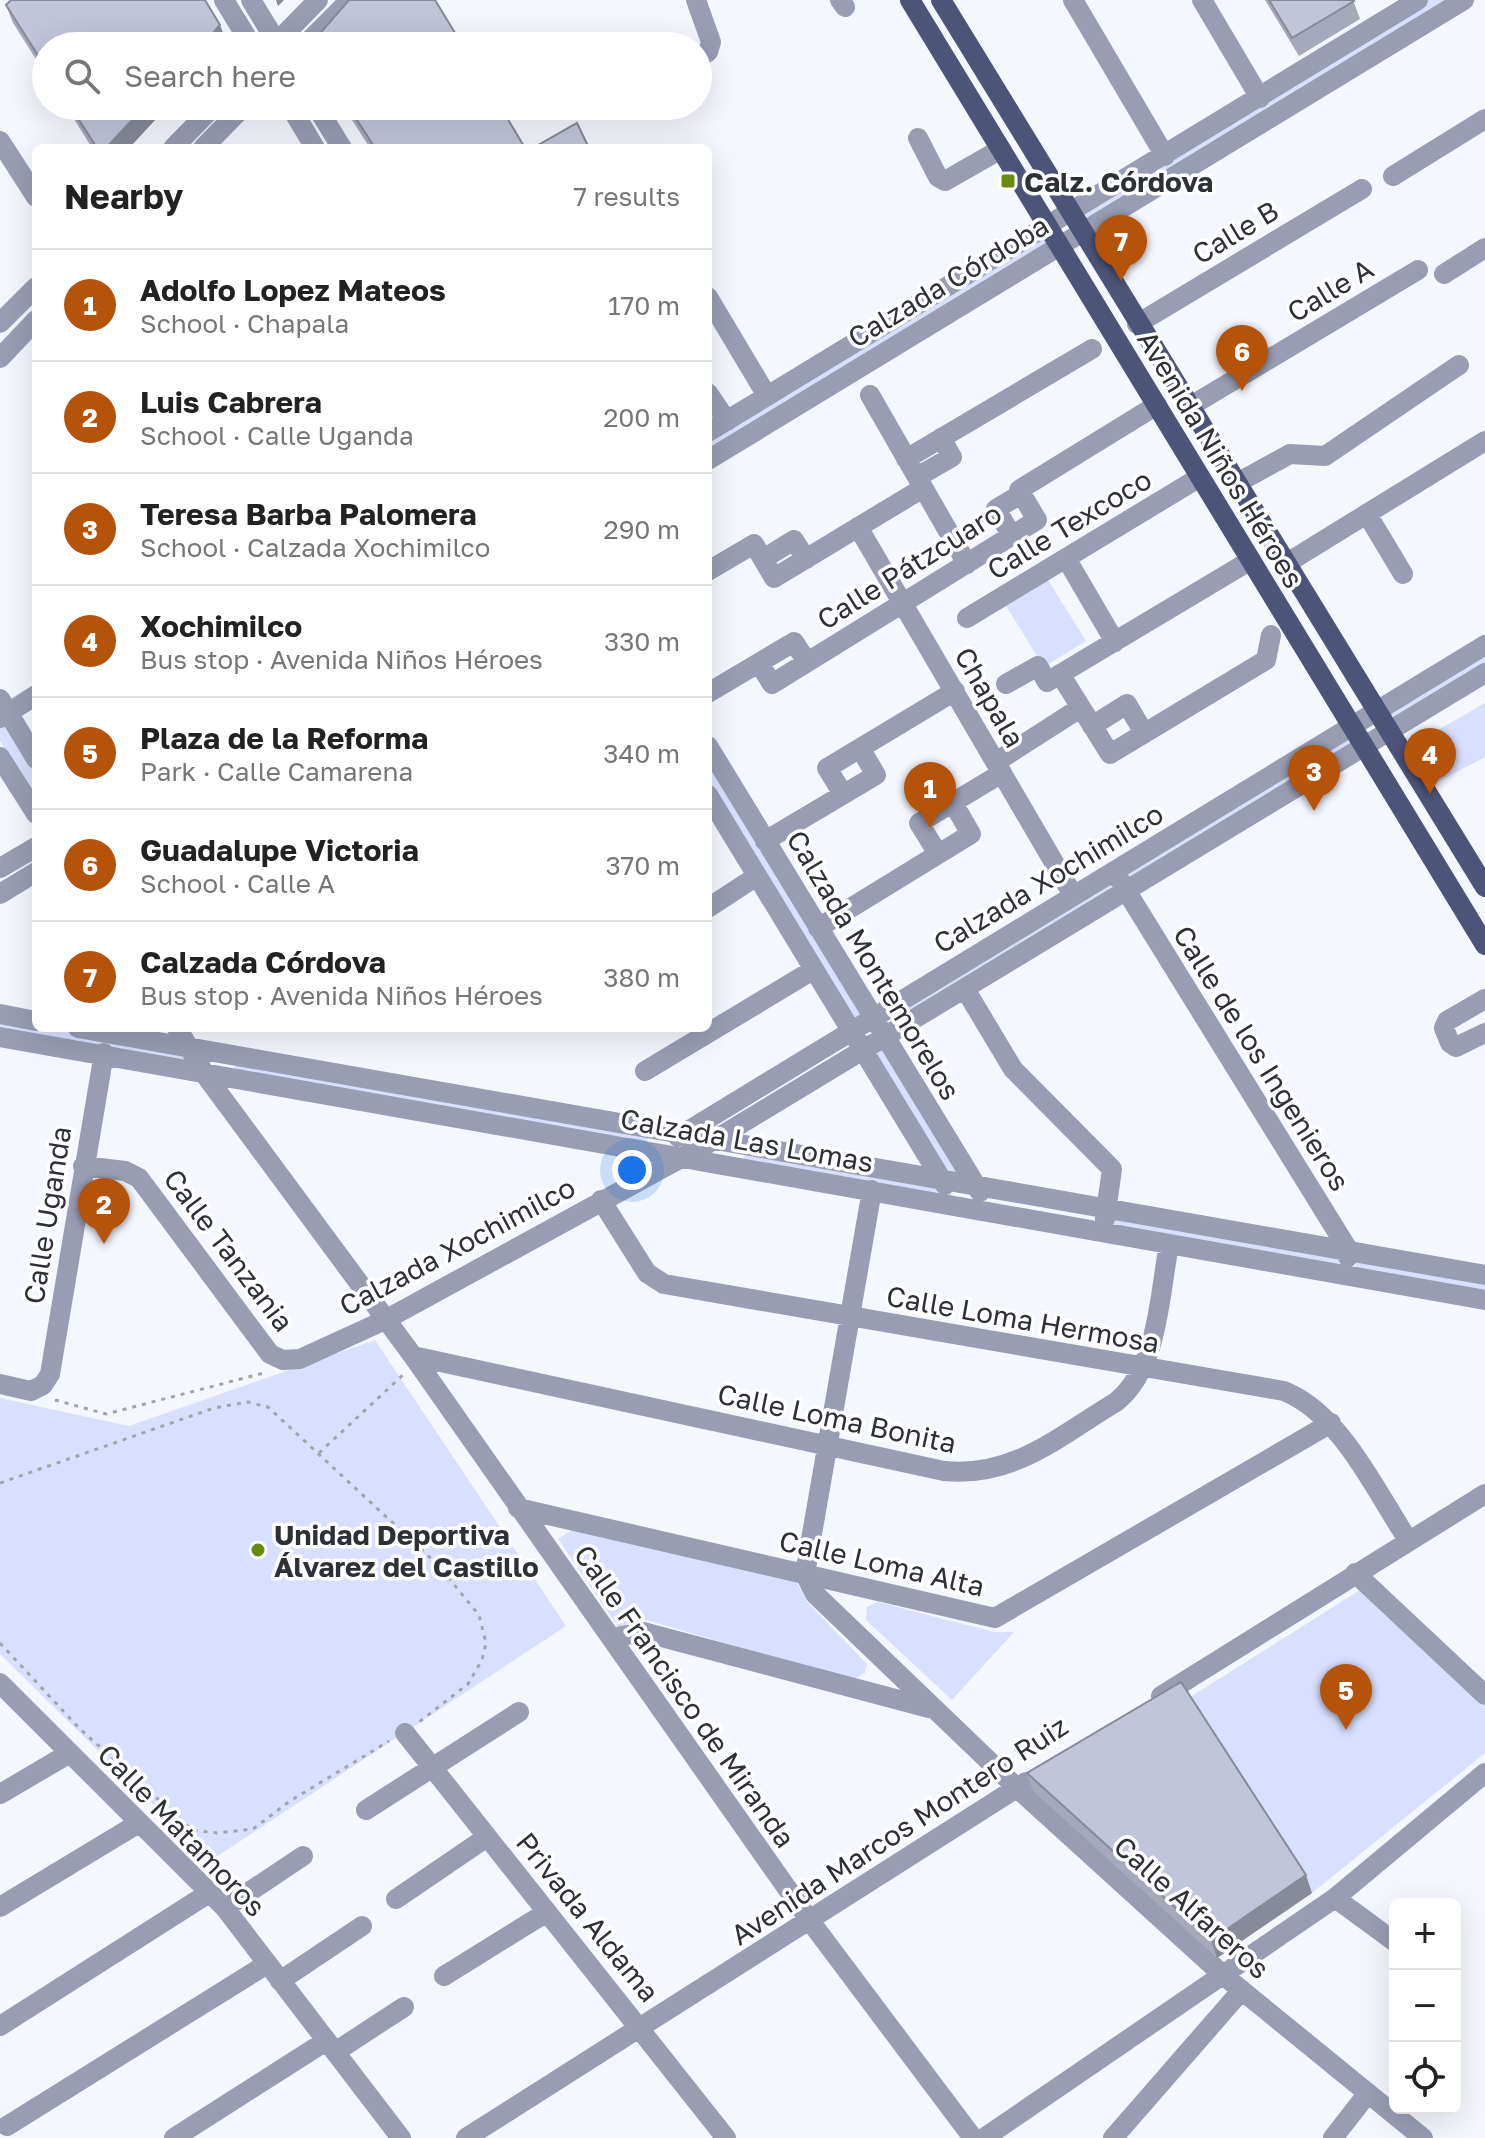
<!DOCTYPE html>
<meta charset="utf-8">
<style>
body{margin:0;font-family:"Golos Text",sans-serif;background:#f2f2f2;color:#222}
.controls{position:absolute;right:24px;bottom:24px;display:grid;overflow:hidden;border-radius:12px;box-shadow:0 8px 32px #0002}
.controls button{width:72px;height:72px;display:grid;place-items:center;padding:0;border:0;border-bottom:2px solid #e0e0e0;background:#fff;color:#222;font:40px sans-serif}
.you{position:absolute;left:632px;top:1170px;width:28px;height:28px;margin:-20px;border:6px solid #fff;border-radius:50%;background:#1a73e8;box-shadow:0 0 0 12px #1a73e833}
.badge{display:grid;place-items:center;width:52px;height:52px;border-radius:50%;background:#b45309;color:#fff;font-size:26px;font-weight:700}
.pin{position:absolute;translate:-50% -66px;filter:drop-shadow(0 2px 4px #0008)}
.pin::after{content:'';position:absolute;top:42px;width:28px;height:24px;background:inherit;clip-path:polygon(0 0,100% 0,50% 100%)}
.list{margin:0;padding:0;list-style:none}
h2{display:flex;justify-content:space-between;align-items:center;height:104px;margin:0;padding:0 32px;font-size:34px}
h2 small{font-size:26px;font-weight:400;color:#767676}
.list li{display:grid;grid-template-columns:52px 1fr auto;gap:24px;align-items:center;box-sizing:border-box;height:112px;padding:0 32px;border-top:2px solid #e0e0e0}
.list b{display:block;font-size:30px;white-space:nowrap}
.list p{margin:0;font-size:26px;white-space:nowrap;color:#767676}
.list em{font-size:26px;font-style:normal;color:#767676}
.icon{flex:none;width:44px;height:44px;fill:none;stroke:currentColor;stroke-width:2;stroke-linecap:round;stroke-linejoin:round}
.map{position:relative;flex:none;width:1485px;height:2138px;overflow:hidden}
.search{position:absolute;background:#fff;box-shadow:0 8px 32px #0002;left:32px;top:32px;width:680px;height:88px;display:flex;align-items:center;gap:20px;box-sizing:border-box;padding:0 28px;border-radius:44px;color:#767676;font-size:30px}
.panel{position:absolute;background:#fff;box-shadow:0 8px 32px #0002;left:32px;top:144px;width:680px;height:888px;border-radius:12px}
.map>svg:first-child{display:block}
</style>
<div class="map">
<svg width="1485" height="2138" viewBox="0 0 1485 2138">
<rect width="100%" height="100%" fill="#f5f7ff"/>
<path fill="#d9e0ff" d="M1425 0H1455L1083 226 1070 214Z
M1051 232 1056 248 708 460V434Z
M1048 580 1086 641 1044 667 1006 606Z
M1485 652V667L1394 721 1388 712Z
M1485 703V757L1438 782 1417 742Z
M0 711 36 773V804L0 741Z
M1350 735 1364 746 894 1031 888 1016Z
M708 755 866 1012 852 1021 708 787Z
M0 1017 36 1028H68L189 1047 202 1069 0 1035Z
M887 1041 964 1177 945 1173 867 1047Z
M234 1063 649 1134 646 1146 236 1075Z
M747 1150 941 1179 954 1199 743 1161Z
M1111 1215 1349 1251 1347 1271 1109 1234Z
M1356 1258 1485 1278V1298L1355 1279Z
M375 1340 566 1626 210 1861 0 1654V1398L129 1426Z
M577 1527 796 1581 808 1603 867 1664 865 1673 852 1680 639 1618 619 1628 558 1539Z
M1360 1590 1485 1707V1753L1312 1893 1187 1699Z
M878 1602 994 1632H1014L952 1700 866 1620 867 1607Z"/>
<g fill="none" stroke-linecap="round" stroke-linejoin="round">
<path stroke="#a2a4ac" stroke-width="3" stroke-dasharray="4 6" stroke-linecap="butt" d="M55 1400 106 1414 264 1373
M319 1453 404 1374
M0 1483 214 1408 248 1402 268 1407 438 1565 479 1615 486 1643 482 1660 468 1684 419 1722
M0 1643 79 1728 192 1830 217 1833 253 1829 290 1801 389 1741"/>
<path stroke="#989db3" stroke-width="20" d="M224 0 252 46
M251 0 279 46
M696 0 711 42 708 52 698 58
M840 0 845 7
M1073 0 1165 156
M1202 0 1260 98
M273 46 318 0
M304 46 350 0
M290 106 315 148
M316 106 342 148
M918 138 938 177 945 181 1001 149
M0 141 36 197
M173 148 214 106
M203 148 244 106
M1393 176 1485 119
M1444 274 1485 248
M708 297 767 396
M0 323 36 287
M1137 324 1362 189
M0 358 36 320
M708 393 727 421
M870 395 967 564
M1189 407 1418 270
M708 432 1418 0
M906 459 1092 349
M708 460 1464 0
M917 477 952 457 941 438
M1237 483 1290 454 1325 456 1459 365
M1367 514 1403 574
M858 527 1073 895
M1012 536 996 509 1021 494
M1066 558 1115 642
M763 559 794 540 806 559
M1287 563 1485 441
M708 571 754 544 774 578 923 488
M967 618 1200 477
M759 663 772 684 1037 520 1019 490 1157 405
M1060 674 1110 754 1266 660 1271 635
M1006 684 1038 666 1047 682 1251 560
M708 693 794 642 807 662
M0 699 36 759
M0 718 36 695
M1092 726 1127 704 1144 733
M708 746 980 1192
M0 757 36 814
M996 762 1080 708
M843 794 827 768 955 691
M708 795 945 1185
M765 841 876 775 860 748
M938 854 919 823 1002 773
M0 868 36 847
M1119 879 1349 1251 1348 1257
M0 894 36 872
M708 908 757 876
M818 928 971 834 953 803
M965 989 1013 1069 1112 1169 1105 1219
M1485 999 1447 1021 1444 1028 1450 1043 1456 1047 1485 1033
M0 1014 36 1021
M78 1028 1485 1275
M177 1028 206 1076 413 1356 810 1921 973 2138
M0 1037 1485 1300
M645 1071 813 970
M678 1137 1485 645
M83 1166 125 1171 139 1178 270 1354 283 1360 300 1359 385 1320 716 1139 1485 673
M872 1190 805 1574 815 1594 1017 1788 1223 1975 1423 2138
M601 1200 647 1273 664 1284 1284 1391C1341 1414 1375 1490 1408 1540
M413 1356 944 1471C1014 1478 1059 1436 1116 1402 1159 1367 1159 1296 1169 1245
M0 1384 31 1391 43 1385 50 1374 104 1053
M518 1508 995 1618 1331 1423
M1355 1573 1485 1695
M611 1638 643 1632 929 1708
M0 1683 225 1908 401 2138
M1161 1696 1485 1494
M405 1733 726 2138
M0 1794 70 1753
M366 1810 519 1712
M1335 1898 1395 1942
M396 1899 487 1837
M0 1907 139 1823
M225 1908 303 1856
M444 1976 547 1912
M280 1981 362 1926
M0 2026 209 1893
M335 2052 404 2007
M7 2126 267 1964
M174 2138 326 2041
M466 2138 1026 1782
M984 2138 1335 1898 1485 1773
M1113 2138 1242 1990
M1333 2138 1368 2093"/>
<path stroke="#4d5479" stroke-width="20" d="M910 0 1485 945
M941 0 1485 887"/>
</g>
<path fill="#a6a9bb" d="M1265 0H1353L1360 19 1299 56Z
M6 5 227 43 46 46V75L13 23Z
M66 106H168L129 148H92Z
M343 106H500L525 148H370Z
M1027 1773 1312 1893 1217 1958 1033 1791Z"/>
<path fill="#878a98" d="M276 0H284L278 6Z
M220 25 227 43 224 46H201Z
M145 106H168L129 148H106Z
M1306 1875 1312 1893 1217 1958 1211 1940Z"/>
<path fill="#c1c5d9" stroke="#878a98" stroke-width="2" d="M11 0H205L220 25 201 46H46V68L6 5Z
M349 0H435L463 46H309Z
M1269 0H1353L1354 1 1292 38Z
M70 106H145L106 148H97Z
M348 106H500L525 148H375Z
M577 123 589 148H533Z
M1181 1682 1306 1875 1211 1940 1027 1773Z"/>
<g fill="#678a0f" stroke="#fff" stroke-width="3">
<rect x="1000" y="173" width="16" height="16" rx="4"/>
<circle cx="258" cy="1550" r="8"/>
</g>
<g text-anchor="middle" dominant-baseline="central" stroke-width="7" stroke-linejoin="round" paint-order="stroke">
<g font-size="28" font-weight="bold" fill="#2e3037" stroke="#fff" text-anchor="start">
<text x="1024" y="181">Calz. Córdova</text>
<text x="274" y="1534">Unidad Deportiva<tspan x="274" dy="32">Álvarez del Castillo</tspan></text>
</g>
<g font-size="28" fill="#2e3037" stroke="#fff">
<text transform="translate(1235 232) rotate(-31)">Calle B</text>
<text transform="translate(948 281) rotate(-31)">Calzada Córdoba</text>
<text transform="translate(1330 290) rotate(-31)">Calle A</text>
<text transform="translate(1221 459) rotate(59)">Avenida Niños Héroes</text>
<text transform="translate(1069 524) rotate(-31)">Calle Texcoco</text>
<text transform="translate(909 566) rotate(-32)">Calle Pátzcuaro</text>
<text transform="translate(990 697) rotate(60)">Chapala</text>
<text transform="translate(1048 878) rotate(-31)">Calzada Xochimilco</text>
<text transform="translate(874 965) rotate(59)">Calzada Montemorelos</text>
<text transform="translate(1262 1058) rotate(58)">Calle de los Ingenieros</text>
<text transform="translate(747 1140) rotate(10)">Calzada Las Lomas</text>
<text transform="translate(47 1215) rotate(-81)">Calle Uganda</text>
<text transform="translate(457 1246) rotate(-28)">Calzada Xochimilco</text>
<text transform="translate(229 1250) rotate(53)">Calle Tanzania</text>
<text transform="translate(1023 1319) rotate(10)">Calle Loma Hermosa</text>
<text transform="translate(837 1418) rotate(12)">Calle Loma Bonita</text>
<text transform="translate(882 1563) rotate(13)">Calle Loma Alta</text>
<text transform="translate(685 1696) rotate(55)">Calle Francisco de Miranda</text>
<text transform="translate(182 1830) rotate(46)">Calle Matamoros</text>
<text transform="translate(899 1830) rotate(-33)">Avenida Marcos Montero Ruiz</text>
<text transform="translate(1192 1907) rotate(42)">Calle Alfareros</text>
<text transform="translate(588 1917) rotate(51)">Privada Aldama</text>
</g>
</g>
</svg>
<div class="controls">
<button>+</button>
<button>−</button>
<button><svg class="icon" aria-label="locate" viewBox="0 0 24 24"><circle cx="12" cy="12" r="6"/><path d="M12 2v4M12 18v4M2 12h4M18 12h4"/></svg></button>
</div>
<div class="you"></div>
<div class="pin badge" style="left:930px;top:828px">1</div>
<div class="pin badge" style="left:104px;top:1244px">2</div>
<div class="pin badge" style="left:1314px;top:811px">3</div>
<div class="pin badge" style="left:1430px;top:794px">4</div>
<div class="pin badge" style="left:1346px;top:1730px">5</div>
<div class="pin badge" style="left:1242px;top:391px">6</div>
<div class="pin badge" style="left:1121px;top:281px">7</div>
<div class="search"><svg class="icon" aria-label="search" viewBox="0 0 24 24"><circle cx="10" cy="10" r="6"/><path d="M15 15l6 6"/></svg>Search here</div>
<section class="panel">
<h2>Nearby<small>7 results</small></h2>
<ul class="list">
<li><span class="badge">1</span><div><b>Adolfo Lopez Mateos</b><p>School · Chapala</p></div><em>170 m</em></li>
<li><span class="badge">2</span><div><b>Luis Cabrera</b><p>School · Calle Uganda</p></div><em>200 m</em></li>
<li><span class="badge">3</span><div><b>Teresa Barba Palomera</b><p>School · Calzada Xochimilco</p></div><em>290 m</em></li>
<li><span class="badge">4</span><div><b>Xochimilco</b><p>Bus stop · Avenida Niños Héroes</p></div><em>330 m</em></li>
<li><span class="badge">5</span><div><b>Plaza de la Reforma</b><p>Park · Calle Camarena</p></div><em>340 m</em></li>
<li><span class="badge">6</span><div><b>Guadalupe Victoria</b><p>School · Calle A</p></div><em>370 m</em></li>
<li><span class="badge">7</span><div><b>Calzada Córdova</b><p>Bus stop · Avenida Niños Héroes</p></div><em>380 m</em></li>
</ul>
</section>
</div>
